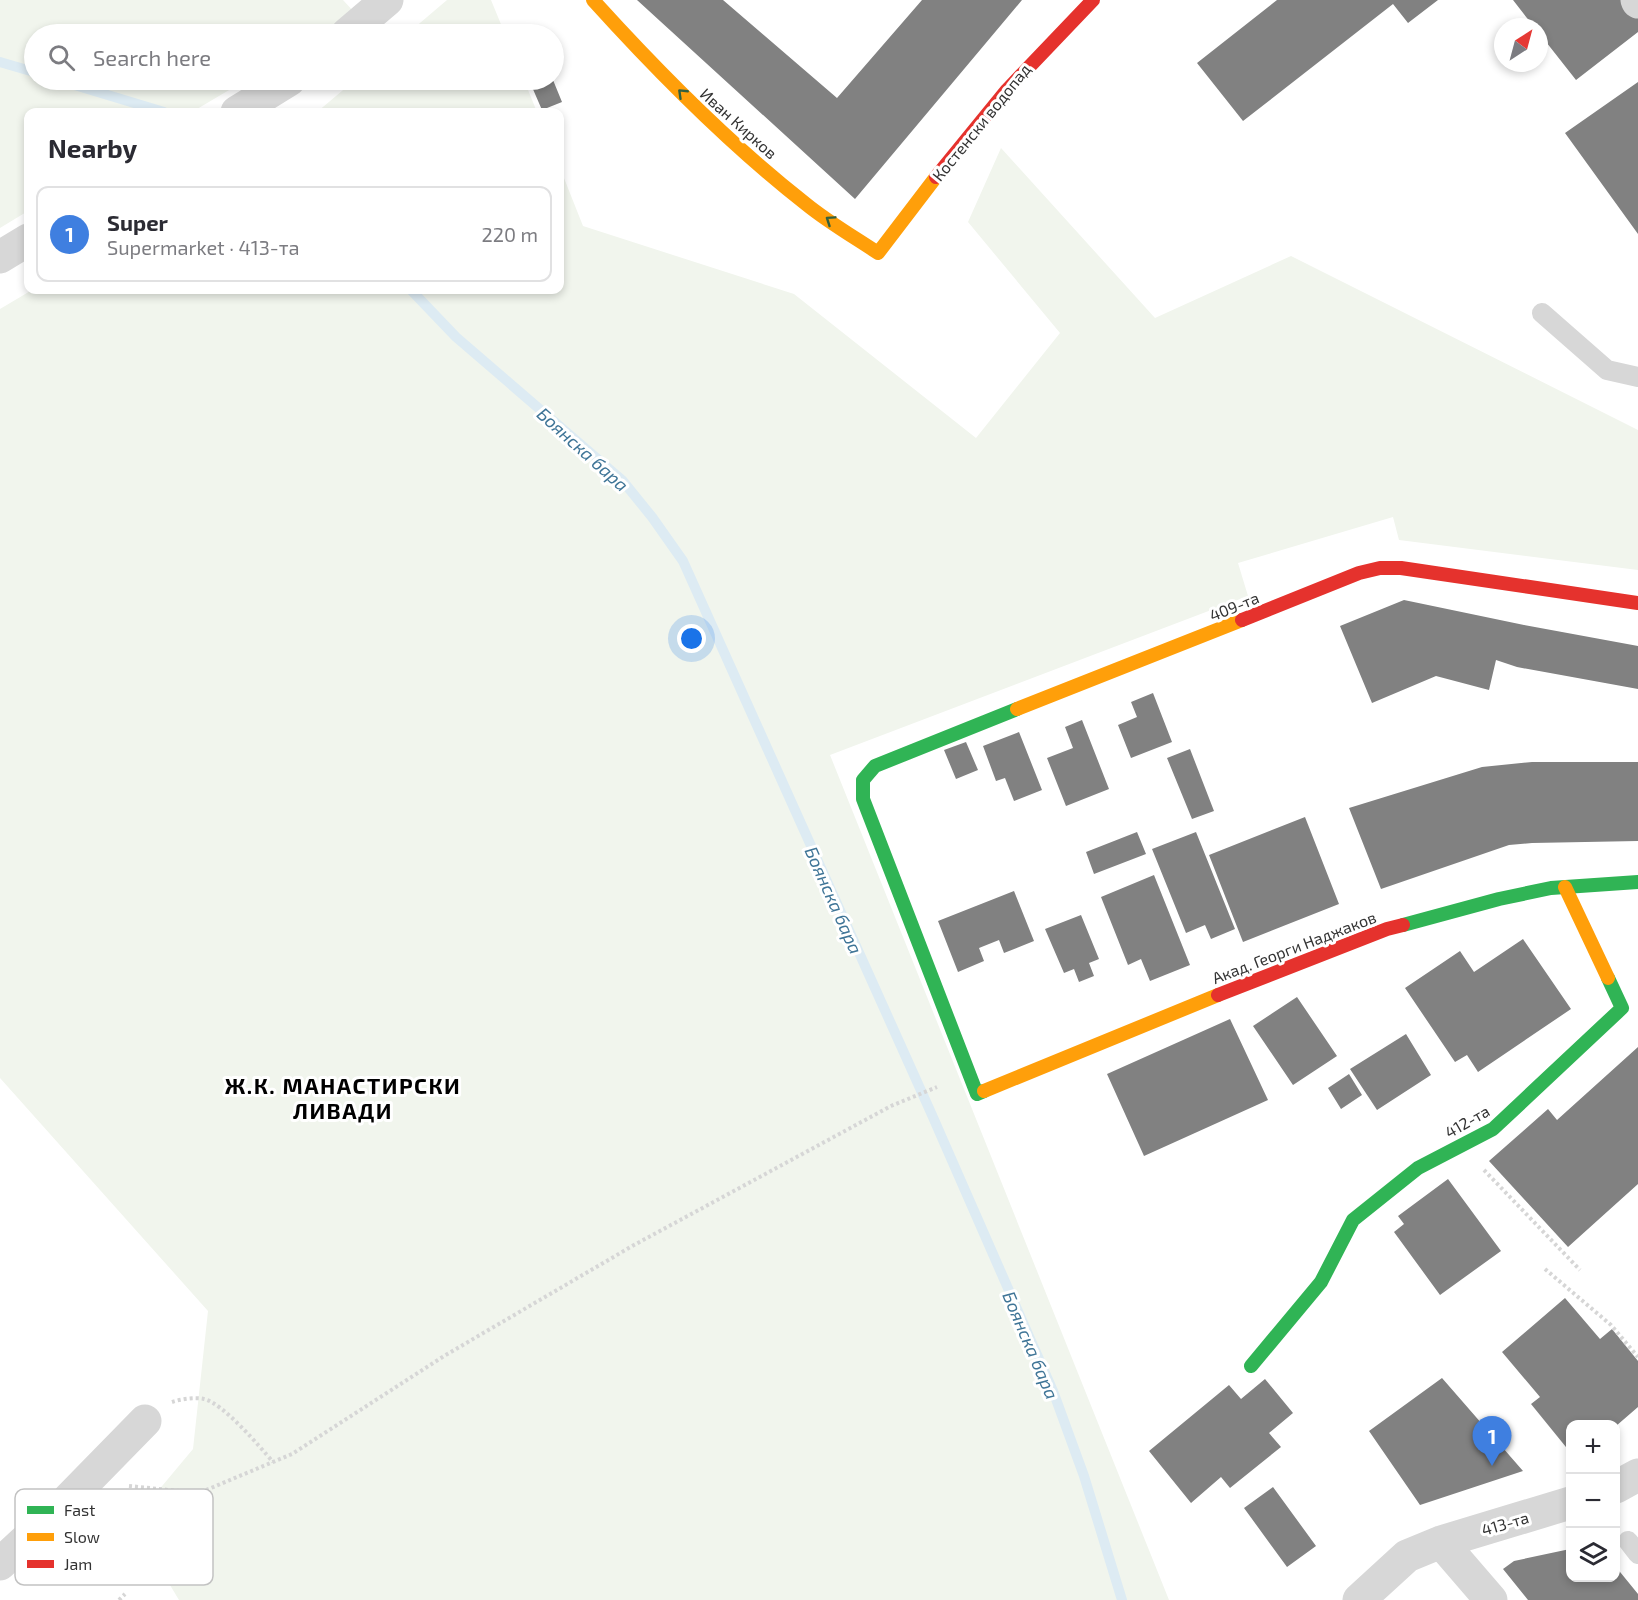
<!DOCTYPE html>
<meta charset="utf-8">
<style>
body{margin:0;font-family:"Exo 2",sans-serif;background:#f7f7f7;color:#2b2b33}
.controls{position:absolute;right:18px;bottom:18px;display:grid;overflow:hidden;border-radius:12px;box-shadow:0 3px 9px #0003}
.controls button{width:54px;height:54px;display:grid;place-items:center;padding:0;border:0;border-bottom:2px solid #e1e1e2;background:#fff;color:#2b2b33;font:30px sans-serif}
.compass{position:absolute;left:1494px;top:18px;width:54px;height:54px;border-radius:50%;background:#fff;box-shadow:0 3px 9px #0003;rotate:36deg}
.you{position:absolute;left:692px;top:639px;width:21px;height:21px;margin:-15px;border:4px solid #fff;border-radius:50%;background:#1a73e8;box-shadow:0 0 0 9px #1a73e833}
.badge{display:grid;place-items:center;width:39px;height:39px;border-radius:50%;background:#1a73e8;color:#fff;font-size:20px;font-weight:700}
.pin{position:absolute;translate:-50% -50px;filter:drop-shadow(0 2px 3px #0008)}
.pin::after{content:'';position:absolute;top:32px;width:21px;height:18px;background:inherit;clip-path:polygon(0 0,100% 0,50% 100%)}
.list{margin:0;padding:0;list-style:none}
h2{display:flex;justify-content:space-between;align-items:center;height:78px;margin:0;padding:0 24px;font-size:26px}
h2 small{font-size:20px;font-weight:400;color:#7c7c81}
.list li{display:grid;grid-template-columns:39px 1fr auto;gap:18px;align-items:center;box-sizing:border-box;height:96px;margin:0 12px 12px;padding:0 12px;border:2px solid #e1e1e2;border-radius:12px}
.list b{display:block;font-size:22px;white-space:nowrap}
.list p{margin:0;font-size:20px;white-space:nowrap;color:#7c7c81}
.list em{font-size:20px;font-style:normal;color:#7c7c81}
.icon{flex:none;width:33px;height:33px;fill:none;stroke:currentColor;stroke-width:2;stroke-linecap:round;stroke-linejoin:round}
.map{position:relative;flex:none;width:1638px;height:1600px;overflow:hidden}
.search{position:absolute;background:#fff;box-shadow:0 3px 9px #0003;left:24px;top:24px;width:540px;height:66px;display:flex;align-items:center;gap:15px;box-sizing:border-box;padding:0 21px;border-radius:33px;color:#7c7c81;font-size:22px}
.panel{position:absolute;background:#fff;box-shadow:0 3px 9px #0003;left:24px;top:108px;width:540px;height:186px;border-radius:12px}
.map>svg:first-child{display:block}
</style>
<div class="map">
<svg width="1638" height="1600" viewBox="0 0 1638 1600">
<rect width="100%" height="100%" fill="#fff"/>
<path fill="#f1f5ed" d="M0 0H343L355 13 320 34H34V80H246L192 112H28V211L0 228Z
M447 0H491L505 34H407Z
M355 80H524L537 112H317Z
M1001 148 1155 318 1291 256 1638 430V570L1399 540 1393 517 1238 563 1248 596 830 755 1169 1600H179L132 1522 193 1449 208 1311 0 1078V309L32 290H560V168L583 226 794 294 976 438 1060 333 968 222Z"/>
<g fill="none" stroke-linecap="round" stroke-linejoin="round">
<path stroke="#ddebf3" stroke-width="10" d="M0 62 34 72
M58 80 164 112
M411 290 456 337 622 480 652 517 683 561 932 1115 1053 1391 1084 1476 1122 1600"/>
</g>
<path fill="#818181" d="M637 0H723L837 98 922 0H1022L855 199Z
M1277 0H1438L1408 23 1393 4 1243 121 1197 63Z
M1513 0H1633L1638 6V32L1576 80 1539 33V27H1534Z
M529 80H553L562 102 542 110Z
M1638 82V234L1565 133Z
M1404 600 1524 625 1638 646V689L1517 667 1496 660 1489 690 1436 676 1372 703 1340 626Z
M1153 693 1172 742 1131 758 1118 725 1137 717 1131 702Z
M1082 720 1109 789 1066 806 1047 758 1073 748 1065 727Z
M1019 732 1042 790 1014 801 1005 778 996 781 983 746Z
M966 742 978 770 956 779 944 750Z
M1190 749 1214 811 1192 819 1167 758Z
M1532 762H1638V841L1532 843 1509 845 1381 889 1349 808 1482 767Z
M1305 817 1339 904 1243 942 1209 855Z
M1137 832 1146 854 1094 874 1086 852Z
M1196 832 1235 929 1211 939 1205 925 1186 933 1152 849Z
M1154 875 1190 965 1150 981 1141 959 1128 965 1101 897Z
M1014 891 1034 941 1004 953 999 940 979 948 984 961 958 972 938 921Z
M1081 915 1099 959 1089 963 1094 976 1079 982 1074 969 1064 973 1045 929Z
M1523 939 1571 1009 1478 1072 1467 1055 1455 1062 1405 988 1460 951 1474 972Z
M1297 997 1337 1056 1293 1085 1253 1026Z
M1230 1019 1268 1100 1144 1156 1107 1074Z
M1406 1034 1431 1075 1377 1110 1350 1069Z
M1638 1047V1184L1568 1247 1489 1161 1548 1109 1557 1120Z
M1349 1074 1362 1095 1341 1109 1328 1088Z
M1448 1179 1501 1251 1440 1295 1394 1232 1404 1224 1398 1216Z
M1565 1298 1600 1339 1612 1329 1638 1361V1407L1616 1426 1570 1424V1452L1531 1404 1540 1397 1502 1352Z
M1442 1378 1523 1471 1420 1505 1369 1431Z
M1265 1379 1293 1413 1269 1433 1281 1447 1230 1488 1221 1477 1191 1503 1149 1451 1229 1385 1241 1399Z
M1273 1487 1316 1546 1287 1567 1244 1508Z
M1570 1549V1578H1616V1567L1638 1594V1600H1528L1503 1569 1514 1561Z"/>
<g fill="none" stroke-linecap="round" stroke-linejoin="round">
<path stroke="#d6d6d6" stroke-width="4" stroke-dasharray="3 3" stroke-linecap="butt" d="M1484 1170 1580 1270
M1545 1269 1611 1325 1638 1357
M172 1402C181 1399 195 1397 204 1399 223 1403 260 1447 273 1462
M129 1486 199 1493 292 1454 444 1356 634 1245 891 1106 937 1087
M119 1600 125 1594"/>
<path stroke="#d7d7d7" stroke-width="20" d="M1542 313 1607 370 1638 377
M1628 1541 1638 1554"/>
<path stroke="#d7d7d7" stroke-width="33" d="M1637 0 1638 2
M347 34 387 0
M237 112 289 80
M0 257 28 240
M1616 1487 1638 1475
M1441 1542 1491 1600
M0 1564 55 1513 145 1421
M1359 1600 1407 1556 1441 1542 1570 1503"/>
<path stroke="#30b455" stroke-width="14" d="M1403 925 1499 899 1551 888 1638 882
M984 1091 977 1094 863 799V780L875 766 1017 709
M1251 1366 1321 1282 1353 1220 1418 1168 1493 1129 1622 1008 1608 978"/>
<path stroke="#ff9f0a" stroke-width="14" d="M593 0C659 73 728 143 806 204 828 222 854 237 878 253L936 177
M1017 709 1242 620
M1565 887 1608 978
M984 1091 1218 995"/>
<path stroke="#e5322d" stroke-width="14" d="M936 177 1007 90 1093 0
M1242 620 1359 573 1380 568H1401L1638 603
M1218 995 1387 929 1403 925"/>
</g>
<defs><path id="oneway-chevron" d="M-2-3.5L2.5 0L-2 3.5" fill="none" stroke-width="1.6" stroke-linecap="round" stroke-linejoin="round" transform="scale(1.5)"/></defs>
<g stroke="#32603f">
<use href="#oneway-chevron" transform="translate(682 93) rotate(-136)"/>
<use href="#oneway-chevron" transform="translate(830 220) rotate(-146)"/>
</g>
<g text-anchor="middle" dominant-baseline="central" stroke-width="6" stroke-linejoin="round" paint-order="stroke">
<g font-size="16" fill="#333" stroke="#fff">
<text transform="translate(981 122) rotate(-51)">Костенски водопад</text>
<text transform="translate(739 123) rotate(42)">Иван Кирков</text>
<text transform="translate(1234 606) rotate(-22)">409-та</text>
<text transform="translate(1294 947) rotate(-21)">Акад. Георги Наджаков</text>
<text transform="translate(1467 1121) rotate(-30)">412-та</text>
<text transform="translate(1505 1523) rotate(-16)">413-та</text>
</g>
<g font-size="18" font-style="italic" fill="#3f7597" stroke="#fff">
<text transform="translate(583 449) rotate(42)">Боянска бара</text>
<text transform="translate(834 900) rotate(66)">Боянска бара</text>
<text transform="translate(1031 1345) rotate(67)">Боянска бара</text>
</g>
<g font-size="22" font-weight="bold" letter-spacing="1.5" fill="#000" stroke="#fff">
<text x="343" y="1085">Ж.К. МАНАСТИРСКИ<tspan x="343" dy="25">ЛИВАДИ</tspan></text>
</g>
</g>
<rect x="15" y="1489" width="198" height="96" rx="9" fill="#fff" stroke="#c2c2c2" stroke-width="1.5"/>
<rect x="27" y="1506" width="27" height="8" fill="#30b455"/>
<rect x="27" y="1533" width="27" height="8" fill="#ff9f0a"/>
<rect x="27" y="1560" width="27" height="8" fill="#e5322d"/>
<g font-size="16" fill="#333">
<text x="64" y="1516">Fast</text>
<text x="64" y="1543">Slow</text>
<text x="64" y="1570">Jam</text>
</g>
</svg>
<div class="controls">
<button>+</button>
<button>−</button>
<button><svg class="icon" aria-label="layers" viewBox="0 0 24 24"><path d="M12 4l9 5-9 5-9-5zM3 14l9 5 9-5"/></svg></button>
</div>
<svg class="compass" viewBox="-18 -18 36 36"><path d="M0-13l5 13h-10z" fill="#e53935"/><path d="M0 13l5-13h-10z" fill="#7c7c81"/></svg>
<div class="you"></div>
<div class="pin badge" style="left:1492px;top:1466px;background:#3f7fe0">1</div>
<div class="search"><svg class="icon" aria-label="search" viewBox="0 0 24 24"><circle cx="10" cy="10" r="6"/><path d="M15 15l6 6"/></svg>Search here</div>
<section class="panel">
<h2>Nearby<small></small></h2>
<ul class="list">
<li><span class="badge" style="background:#3f7fe0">1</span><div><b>Super</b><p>Supermarket · 413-та</p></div><em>220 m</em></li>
</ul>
</section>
</div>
